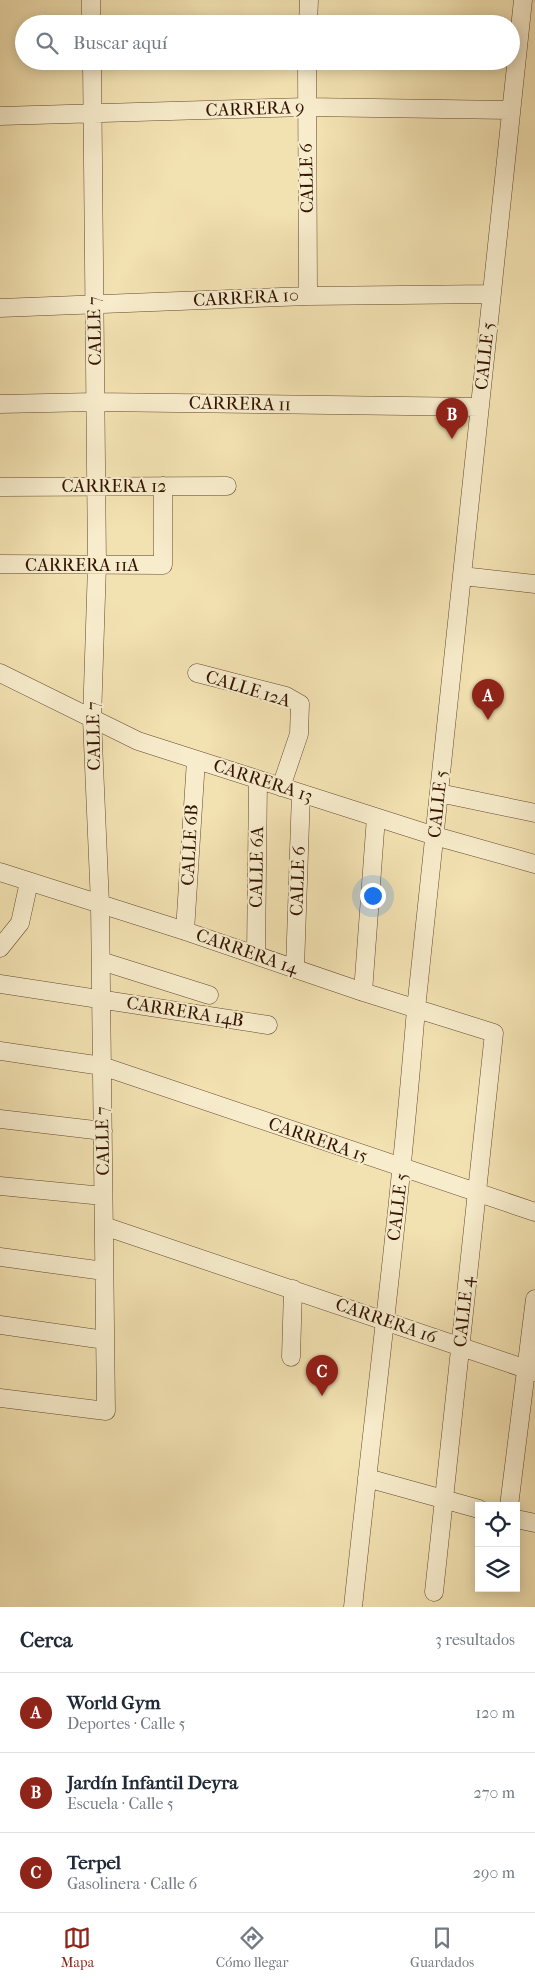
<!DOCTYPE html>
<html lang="es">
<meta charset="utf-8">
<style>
body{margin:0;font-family:"IM FELL French Canon",serif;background:#f6f6f7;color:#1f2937}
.controls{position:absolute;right:15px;bottom:15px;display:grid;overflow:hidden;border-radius:0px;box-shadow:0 2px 12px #0003}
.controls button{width:45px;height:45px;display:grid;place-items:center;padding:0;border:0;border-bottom:1px solid #e0e1e3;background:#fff;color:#1f2937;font:25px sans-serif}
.you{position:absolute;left:372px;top:895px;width:18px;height:18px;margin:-12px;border:4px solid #fff;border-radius:50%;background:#1a73e8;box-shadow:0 0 0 8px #1a73e833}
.badge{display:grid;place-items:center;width:32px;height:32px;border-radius:50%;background:#8f2418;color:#fff;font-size:16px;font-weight:700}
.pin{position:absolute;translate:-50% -41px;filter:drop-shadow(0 1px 2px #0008)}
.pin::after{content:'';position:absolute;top:26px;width:18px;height:15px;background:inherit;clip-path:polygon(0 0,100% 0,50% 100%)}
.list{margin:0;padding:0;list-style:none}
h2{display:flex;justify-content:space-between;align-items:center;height:65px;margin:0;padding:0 20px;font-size:21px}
h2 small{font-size:16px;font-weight:400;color:#747a83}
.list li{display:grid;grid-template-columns:32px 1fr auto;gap:15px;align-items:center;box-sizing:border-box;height:80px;padding:0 20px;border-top:1px solid #e0e1e3}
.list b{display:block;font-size:19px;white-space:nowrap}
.list p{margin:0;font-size:16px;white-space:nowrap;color:#747a83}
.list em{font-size:16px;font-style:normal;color:#747a83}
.icon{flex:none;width:28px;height:28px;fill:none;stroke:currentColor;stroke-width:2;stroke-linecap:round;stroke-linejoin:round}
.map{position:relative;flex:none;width:535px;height:1607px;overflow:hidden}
.search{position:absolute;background:#fff;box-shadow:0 2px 12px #0003;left:15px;right:15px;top:15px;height:55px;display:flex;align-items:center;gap:12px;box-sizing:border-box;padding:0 18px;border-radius:28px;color:#747a83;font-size:19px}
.sheet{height:305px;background:#fff}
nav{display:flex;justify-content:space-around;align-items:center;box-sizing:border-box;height:70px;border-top:1px solid #e0e1e3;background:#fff;font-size:14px;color:#747a83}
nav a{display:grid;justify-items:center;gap:2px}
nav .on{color:#8f2418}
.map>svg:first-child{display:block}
</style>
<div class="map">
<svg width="535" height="1607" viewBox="0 0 535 1607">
<rect width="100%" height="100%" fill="#f2e1b1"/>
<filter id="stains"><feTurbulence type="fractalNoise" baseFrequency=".004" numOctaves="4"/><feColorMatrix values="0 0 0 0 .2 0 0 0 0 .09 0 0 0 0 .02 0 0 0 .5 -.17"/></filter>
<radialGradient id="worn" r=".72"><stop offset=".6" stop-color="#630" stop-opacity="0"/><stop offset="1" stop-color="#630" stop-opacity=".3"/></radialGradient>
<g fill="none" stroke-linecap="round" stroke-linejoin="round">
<defs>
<path id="minor" d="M91 0V24
M308 24 309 0
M307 61 308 296
M0 116 306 107 511 110
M0 308 308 296 492 294
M0 404 95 402 480 407
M0 487 227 486
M0 564 163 565V486
M462 576 535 584
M0 673 138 741 435 836 535 864
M197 673 286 696 300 704 299 734 281 787
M439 793 535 813
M0 872 185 931 363 992 494 1033 434 1592
M185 931 196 760
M0 948 20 923 29 882
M256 955 258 780
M101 961 209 995
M295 968 301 793
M0 984 268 1025
M363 992 376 817
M0 1051 102 1066 535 1212
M0 1119 103 1131
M0 1186 103 1196
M104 1226 535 1372
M0 1257 104 1271
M0 1325 105 1340
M291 1357 293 1289
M0 1398 106 1411 100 904 92 719 97 565 92 61
M367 1478 479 1509
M509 1506 535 1299
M516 1519 535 1523
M353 1607C374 1408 400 1209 416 1009L523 0"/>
</defs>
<use href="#minor" stroke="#64472e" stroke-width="19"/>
<use href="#minor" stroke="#f7eccc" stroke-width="18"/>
</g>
<g text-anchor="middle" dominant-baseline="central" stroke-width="4" stroke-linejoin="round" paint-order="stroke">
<g font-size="18" fill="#341403" stroke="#f7eccc">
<text transform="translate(255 109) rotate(-2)">CARRERA 9</text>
<text transform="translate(307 178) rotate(-91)">CALLE 6</text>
<text transform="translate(246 298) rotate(-3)">CARRERA 10</text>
<text transform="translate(95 331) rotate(-91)">CALLE 7</text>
<text transform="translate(485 356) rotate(-84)">CALLE 5</text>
<text transform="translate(240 404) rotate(1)">CARRERA 11</text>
<text x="114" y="486">CARRERA 12</text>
<text x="82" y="565">CARRERA 11A</text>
<text transform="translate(248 689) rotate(17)">CALLE 12A</text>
<text transform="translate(94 736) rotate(-91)">CALLE 7</text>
<text transform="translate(263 781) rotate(18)">CARRERA 13</text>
<text transform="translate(438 804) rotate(-84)">CALLE 5</text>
<text transform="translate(190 845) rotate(-87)">CALLE 6B</text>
<text transform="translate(257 867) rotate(-89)">CALLE 6A</text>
<text transform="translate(298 881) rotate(-88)">CALLE 6</text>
<text transform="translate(247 952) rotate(19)">CARRERA 14</text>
<text transform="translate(185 1012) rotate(9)">CARRERA 14B</text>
<text transform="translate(318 1140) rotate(19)">CARRERA 15</text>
<text transform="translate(103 1141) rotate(-91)">CALLE 7</text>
<text transform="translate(398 1207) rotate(-83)">CALLE 5</text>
<text transform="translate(464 1312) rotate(-84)">CALLE 4</text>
<text transform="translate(386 1321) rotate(19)">CARRERA 16</text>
</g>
</g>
<rect width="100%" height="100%" filter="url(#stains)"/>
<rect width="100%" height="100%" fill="url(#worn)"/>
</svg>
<div class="controls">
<button><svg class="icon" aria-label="locate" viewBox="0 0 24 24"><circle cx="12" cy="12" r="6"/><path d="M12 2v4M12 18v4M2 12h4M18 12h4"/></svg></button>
<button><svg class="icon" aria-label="layers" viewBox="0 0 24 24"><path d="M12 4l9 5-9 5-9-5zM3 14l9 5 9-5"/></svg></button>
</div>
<div class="you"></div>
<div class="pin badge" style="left:488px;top:720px">A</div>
<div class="pin badge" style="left:452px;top:439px">B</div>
<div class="pin badge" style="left:322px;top:1396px">C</div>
<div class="search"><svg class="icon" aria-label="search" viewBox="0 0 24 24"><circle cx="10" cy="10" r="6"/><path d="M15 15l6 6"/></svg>Buscar aquí</div>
</div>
<section class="sheet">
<h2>Cerca<small>3 resultados</small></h2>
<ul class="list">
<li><span class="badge">A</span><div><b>World Gym</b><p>Deportes · Calle 5</p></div><em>120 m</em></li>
<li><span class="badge">B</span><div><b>Jardín Infantil Deyra</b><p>Escuela · Calle 5</p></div><em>270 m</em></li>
<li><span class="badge">C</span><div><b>Terpel</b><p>Gasolinera · Calle 6</p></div><em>290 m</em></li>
</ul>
</section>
<nav>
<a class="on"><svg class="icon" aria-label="map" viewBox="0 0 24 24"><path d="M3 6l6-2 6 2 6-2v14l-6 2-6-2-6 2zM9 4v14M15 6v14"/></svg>Mapa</a>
<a><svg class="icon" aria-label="directions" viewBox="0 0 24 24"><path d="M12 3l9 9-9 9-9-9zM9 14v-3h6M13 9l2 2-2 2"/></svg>Cómo llegar</a>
<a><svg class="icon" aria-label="saved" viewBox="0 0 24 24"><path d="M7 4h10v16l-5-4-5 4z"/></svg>Guardados</a>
</nav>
